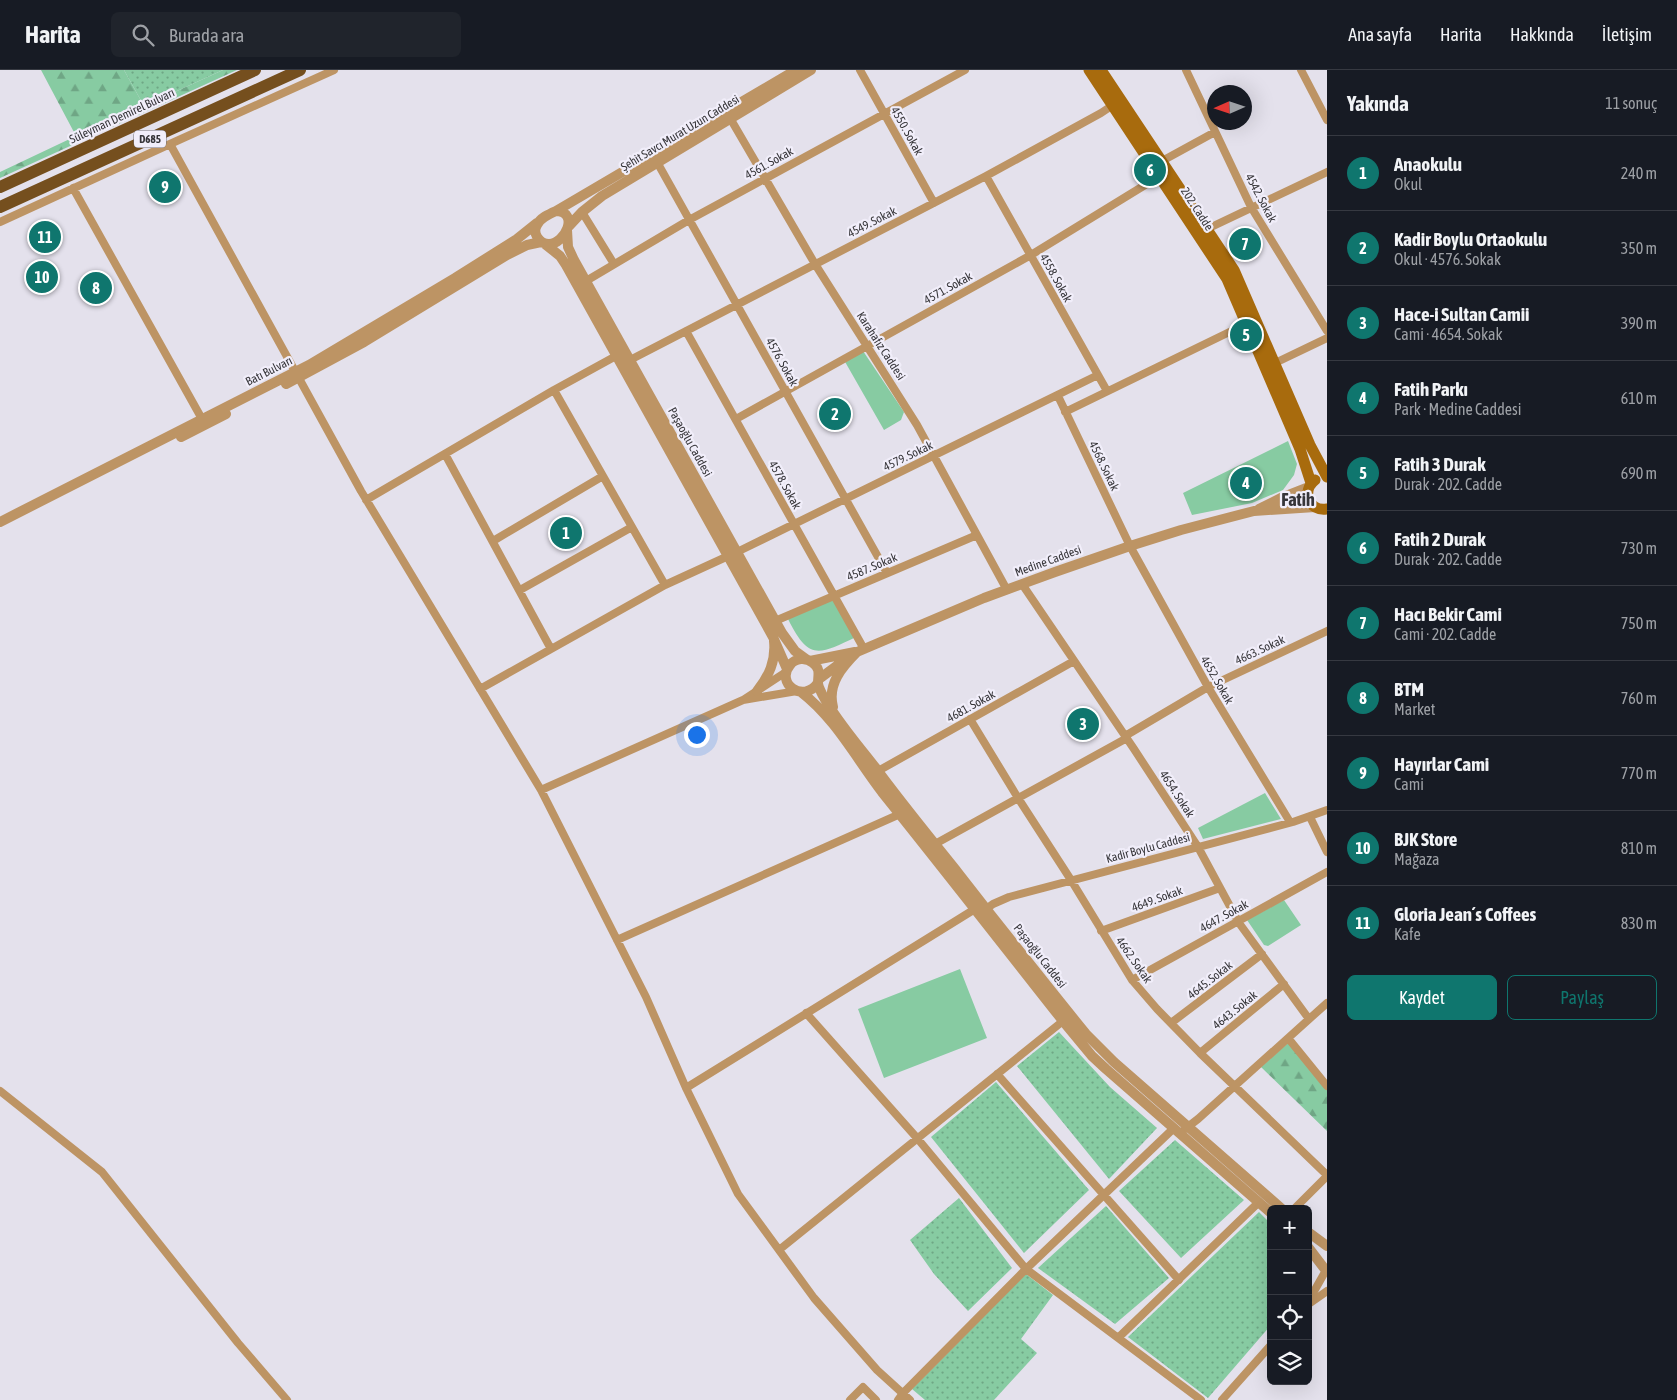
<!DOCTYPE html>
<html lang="tr">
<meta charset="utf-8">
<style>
body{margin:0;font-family:"Asap Condensed",sans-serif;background:#20242c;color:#f1f3f6}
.controls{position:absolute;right:15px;bottom:15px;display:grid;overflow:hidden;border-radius:8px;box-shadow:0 5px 20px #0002}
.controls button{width:45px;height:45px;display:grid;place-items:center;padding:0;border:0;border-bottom:1px solid #363941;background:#171b24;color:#f1f3f6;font:25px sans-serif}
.compass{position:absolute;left:1207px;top:15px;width:45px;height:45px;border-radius:50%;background:#171b24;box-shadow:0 5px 20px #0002;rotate:267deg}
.you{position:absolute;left:696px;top:664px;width:18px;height:18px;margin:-12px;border:4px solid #fff;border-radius:50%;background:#1a73e8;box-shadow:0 0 0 8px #1a73e833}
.badge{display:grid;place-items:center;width:32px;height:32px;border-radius:50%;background:#0f766e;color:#fff;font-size:16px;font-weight:700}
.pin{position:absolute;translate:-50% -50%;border:2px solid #fff;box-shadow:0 1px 5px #0006}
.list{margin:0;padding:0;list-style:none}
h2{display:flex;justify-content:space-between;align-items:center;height:65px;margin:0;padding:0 20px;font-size:21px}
h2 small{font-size:16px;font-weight:400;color:#9ea1a6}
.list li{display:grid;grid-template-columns:32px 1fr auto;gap:15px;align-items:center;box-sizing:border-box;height:75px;padding:0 20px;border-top:1px solid #363941}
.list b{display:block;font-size:19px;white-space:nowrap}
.list p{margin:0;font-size:16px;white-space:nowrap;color:#9ea1a6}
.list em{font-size:16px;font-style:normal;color:#9ea1a6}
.actions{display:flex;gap:10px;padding:15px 20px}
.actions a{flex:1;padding:11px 0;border:1px solid #0f766e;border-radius:8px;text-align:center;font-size:18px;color:#0f766e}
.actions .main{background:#0f766e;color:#fff}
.icon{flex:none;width:28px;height:28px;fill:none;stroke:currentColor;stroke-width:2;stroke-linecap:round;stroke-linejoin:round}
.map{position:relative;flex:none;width:1327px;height:1330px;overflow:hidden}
header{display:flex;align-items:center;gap:30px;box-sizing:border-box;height:70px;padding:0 25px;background:#171b24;border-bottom:1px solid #363941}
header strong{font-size:24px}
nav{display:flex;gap:28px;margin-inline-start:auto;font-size:18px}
.search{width:350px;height:45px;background:#20242c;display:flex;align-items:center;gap:12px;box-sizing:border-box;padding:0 18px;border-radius:8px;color:#9ea1a6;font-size:19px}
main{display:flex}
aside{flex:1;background:#171b24}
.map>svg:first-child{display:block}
</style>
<header>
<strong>Harita</strong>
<div class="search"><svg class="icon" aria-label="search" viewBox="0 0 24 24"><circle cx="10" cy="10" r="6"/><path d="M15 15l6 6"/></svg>Burada ara</div>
<nav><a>Ana sayfa</a><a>Harita</a><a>Hakkında</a><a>İletişim</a></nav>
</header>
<main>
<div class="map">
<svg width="1327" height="1330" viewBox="0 0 1327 1330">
<defs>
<pattern id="grass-dots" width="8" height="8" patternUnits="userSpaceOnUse" patternTransform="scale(1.25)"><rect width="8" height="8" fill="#87cba2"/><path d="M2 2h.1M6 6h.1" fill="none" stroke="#6fa685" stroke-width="1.8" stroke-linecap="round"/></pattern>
<pattern id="forest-firs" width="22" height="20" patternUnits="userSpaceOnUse" patternTransform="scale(1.25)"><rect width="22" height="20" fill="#87cba2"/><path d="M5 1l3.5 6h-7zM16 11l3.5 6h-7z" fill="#6fa685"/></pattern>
</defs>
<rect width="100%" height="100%" fill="#e4e1ec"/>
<path fill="url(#grass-dots)" d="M124 0H223L144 36Z
M1059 962 1110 1017 1157 1058 1109 1109 1017 996Z
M996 1012 1089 1120 1024 1183 931 1067Z
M1175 1070 1244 1130 1181 1188 1119 1121Z
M959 1128 1012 1198 968 1241 934 1204 910 1170Z
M1106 1136 1169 1208 1115 1254 1038 1198Z
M1259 1142 1271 1154V1255L1208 1328 1128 1267Z
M1026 1204 1053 1225 1021 1269 1037 1283 994 1330H925L912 1319Z"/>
<path fill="url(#forest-firs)" d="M41 0H124L144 36 223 0H237L0 108V102L76 66Z
M1288 973 1327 1020V1061L1261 997Z"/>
<path fill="#87cba2" d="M861 278 904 342 901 350 884 360 844 290Z
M1288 371 1297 394 1294 405 1283 420 1252 433 1192 445 1183 423Z
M834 529 856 567C818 585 809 591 788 549Z
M1265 723 1281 749 1203 769 1198 758Z
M1284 830 1301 855 1268 876 1264 875 1247 850Z
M960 899 987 968 884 1008 858 939Z"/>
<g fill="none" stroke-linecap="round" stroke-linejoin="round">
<path stroke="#bd9464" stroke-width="8" d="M860 0 934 133
M1186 0 1251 137 1327 261
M1301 0 1327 50
M730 48 815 194 917 355 1007 520
M170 74 361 421 541 720 646 927 686 1018 738 1124 814 1228 877 1300 910 1330
M1162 91 1215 62
M657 92 887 503
M986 106 1107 321
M73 118 202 349
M582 142 614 194
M0 152 170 74 334 0
M1207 159 1327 102
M586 211 689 150 965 0
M686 261 864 579
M630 290 986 106 1101 43 1116 33
M1275 293 1327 268
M554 320 665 515
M1058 326 1130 476 1208 617 1290 752
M1065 342 1250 252
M736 349 1031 185 1163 104
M445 384 551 579
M366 430 554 320 616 286
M493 471 603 406
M1022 514 1134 679 1198 777 1239 853 1309 949
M520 520 632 457
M775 551 977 465
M786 602 743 630 797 621
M480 619 665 515 737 482 1098 305
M970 649 1018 728 1071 810 1132 910 1157 939 1200 983 1327 1105
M1125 666 1208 617 1327 561
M878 701 1074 591
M541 720 743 630
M1310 747 1327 782
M935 774 1127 668
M982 842 993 834 1009 827 1293 752 1327 740
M1101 861 1220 818
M617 870 900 744
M1132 910 1327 802
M806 943 917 1068 1026 1199 903 1323 898 1330
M1171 953 1262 884
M1288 968 1327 1016
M1200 983 1284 914
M997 1004 1179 1210
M686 1018 975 839
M0 1021 102 1102 238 1273 287 1330
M1174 1058 1026 1199 1201 1330
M1185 1059 1198 1049 1327 933
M1294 1139 1327 1106
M779 1180 1063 951
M1308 1232 1325 1202
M1310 1233 1327 1221
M1118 1268 1259 1132
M850 1330 863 1317 876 1330
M1222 1330 1271 1275"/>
<path stroke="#bd9464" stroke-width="10" d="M556 141 796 0
M556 141C580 142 565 174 549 174 539 174 532 163 537 155 540 148 549 144 556 141Z
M569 156 582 142 602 126 811 0
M567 160 568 177 574 190 782 563 795 581 806 589
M545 174 560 186 566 195 773 567 787 599
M286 314 364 272 507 185 527 175 541 172
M181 367 226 344
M1259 439 1281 428 1309 417
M0 452 309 295 455 208 517 169 537 153
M810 591 855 582
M819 609 846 589
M818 613C803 634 775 613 790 595 795 588 806 587 813 593 821 599 818 605 818 613 818 617 821 621 822 624 835 649 858 675 875 697 902 734 931 769 959 804 1001 858 1043 911 1086 964L1114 992 1282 1139
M757 621C769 606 776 591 774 571
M801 622C835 648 856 688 882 722 943 798 1003 875 1063 951L1092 986 1106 999 1271 1143
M833 637C827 614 842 597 857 582L984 528 1055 502 1130 476 1181 460 1254 441 1315 437
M1308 1162 1327 1176
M1308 1177 1324 1198"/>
<path stroke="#a86b0d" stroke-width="11" d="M1089 0 1227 209 1300 379 1311 413
M1101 0 1234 200 1310 375 1327 407
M1315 410C1301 421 1309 442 1327 439"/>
<path stroke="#754f1e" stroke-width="12" d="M0 117 255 0
M0 137 300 0"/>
</g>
<g text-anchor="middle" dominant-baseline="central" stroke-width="4.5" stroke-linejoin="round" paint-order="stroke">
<rect fill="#f1eefa" stroke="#6e6c73" stroke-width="1" x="134" y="60.5" width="32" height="17" rx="4"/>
<g font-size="11" font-weight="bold" fill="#363539">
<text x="150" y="69">D685</text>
</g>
<g font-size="12" fill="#363539" stroke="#f1eefa">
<text transform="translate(122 46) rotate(-25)">Süleyman Demirel Bulvarı</text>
<text transform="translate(907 61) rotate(61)">4550. Sokak</text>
<text transform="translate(680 63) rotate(-31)">Şehit Savcı Murat Uzun Caddesi</text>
<text transform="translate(769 93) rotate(-29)">4561. Sokak</text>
<text transform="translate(1261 128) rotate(62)">4542. Sokak</text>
<text transform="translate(1197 139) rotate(57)">202. Cadde</text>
<text transform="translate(872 152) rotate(-27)">4549. Sokak</text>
<text transform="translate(1056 208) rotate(61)">4558. Sokak</text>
<text transform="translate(948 218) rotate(-29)">4571. Sokak</text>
<text transform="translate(881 276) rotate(57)">Karahafız Caddesi</text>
<text transform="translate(782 292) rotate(61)">4576. Sokak</text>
<text transform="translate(269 301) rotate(-27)">Batı Bulvarı</text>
<text transform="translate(690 372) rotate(61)">Paşaoğlu Caddesi</text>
<text transform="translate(908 386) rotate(-26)">4579. Sokak</text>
<text transform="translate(1104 396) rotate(64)">4568. Sokak</text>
<text transform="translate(785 415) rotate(61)">4578. Sokak</text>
<text transform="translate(1048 491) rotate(-20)">Medine Caddesi</text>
<text transform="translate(872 497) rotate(-23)">4587. Sokak</text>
<text transform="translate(1260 580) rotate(-25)">4663. Sokak</text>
<text transform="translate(1217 610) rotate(60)">4652. Sokak</text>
<text transform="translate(971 636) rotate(-29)">4681. Sokak</text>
<text transform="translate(1177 724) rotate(57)">4654. Sokak</text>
<text transform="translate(1148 778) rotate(-15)">Kadir Boylu Caddesi</text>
<text transform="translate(1157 829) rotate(-20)">4649. Sokak</text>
<text transform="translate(1224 846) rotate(-29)">4647. Sokak</text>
<text transform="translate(1040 886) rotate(52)">Paşaoğlu Caddesi</text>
<text transform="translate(1134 890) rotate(55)">4662. Sokak</text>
<text transform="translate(1210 910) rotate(-38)">4645. Sokak</text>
<text transform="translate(1235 940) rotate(-39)">4643. Sokak</text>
</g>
<g font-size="18" font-weight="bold" fill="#363539" stroke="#f1eefa">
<text x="1298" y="429">Fatih</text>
</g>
</g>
</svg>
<div class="controls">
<button>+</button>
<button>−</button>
<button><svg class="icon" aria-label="locate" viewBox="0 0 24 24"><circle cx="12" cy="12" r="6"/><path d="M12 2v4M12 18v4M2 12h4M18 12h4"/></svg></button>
<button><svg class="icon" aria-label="layers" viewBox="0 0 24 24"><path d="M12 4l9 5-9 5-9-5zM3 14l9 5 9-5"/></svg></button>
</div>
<svg class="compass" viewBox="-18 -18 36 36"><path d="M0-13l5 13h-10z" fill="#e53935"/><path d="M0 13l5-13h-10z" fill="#9ea1a6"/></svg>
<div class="you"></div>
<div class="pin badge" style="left:566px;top:463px">1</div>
<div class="pin badge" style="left:835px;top:344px">2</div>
<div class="pin badge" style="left:1083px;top:654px">3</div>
<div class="pin badge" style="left:1246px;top:413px">4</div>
<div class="pin badge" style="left:1246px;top:265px">5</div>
<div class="pin badge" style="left:1150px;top:100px">6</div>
<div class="pin badge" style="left:1245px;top:174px">7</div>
<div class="pin badge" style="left:96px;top:218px">8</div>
<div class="pin badge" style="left:165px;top:117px">9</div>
<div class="pin badge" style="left:42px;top:207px">10</div>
<div class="pin badge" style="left:45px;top:167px">11</div>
</div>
<aside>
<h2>Yakında<small>11 sonuç</small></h2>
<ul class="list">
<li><span class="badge">1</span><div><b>Anaokulu</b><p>Okul</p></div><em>240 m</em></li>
<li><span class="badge">2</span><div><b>Kadir Boylu Ortaokulu</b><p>Okul · 4576. Sokak</p></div><em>350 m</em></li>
<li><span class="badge">3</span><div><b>Hace-i Sultan Camii</b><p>Cami · 4654. Sokak</p></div><em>390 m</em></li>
<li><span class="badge">4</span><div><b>Fatih Parkı</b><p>Park · Medine Caddesi</p></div><em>610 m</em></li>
<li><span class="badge">5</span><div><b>Fatih 3 Durak</b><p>Durak · 202. Cadde</p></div><em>690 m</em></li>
<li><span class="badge">6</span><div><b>Fatih 2 Durak</b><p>Durak · 202. Cadde</p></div><em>730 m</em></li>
<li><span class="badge">7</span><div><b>Hacı Bekir Cami</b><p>Cami · 202. Cadde</p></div><em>750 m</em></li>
<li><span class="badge">8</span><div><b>BTM</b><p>Market</p></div><em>760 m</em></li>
<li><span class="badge">9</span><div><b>Hayırlar Cami</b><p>Cami</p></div><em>770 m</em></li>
<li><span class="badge">10</span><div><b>BJK Store</b><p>Mağaza</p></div><em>810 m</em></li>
<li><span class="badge">11</span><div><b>Gloria Jean´s Coffees</b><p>Kafe</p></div><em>830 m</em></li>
</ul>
<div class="actions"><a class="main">Kaydet</a><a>Paylaş</a></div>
</aside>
</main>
